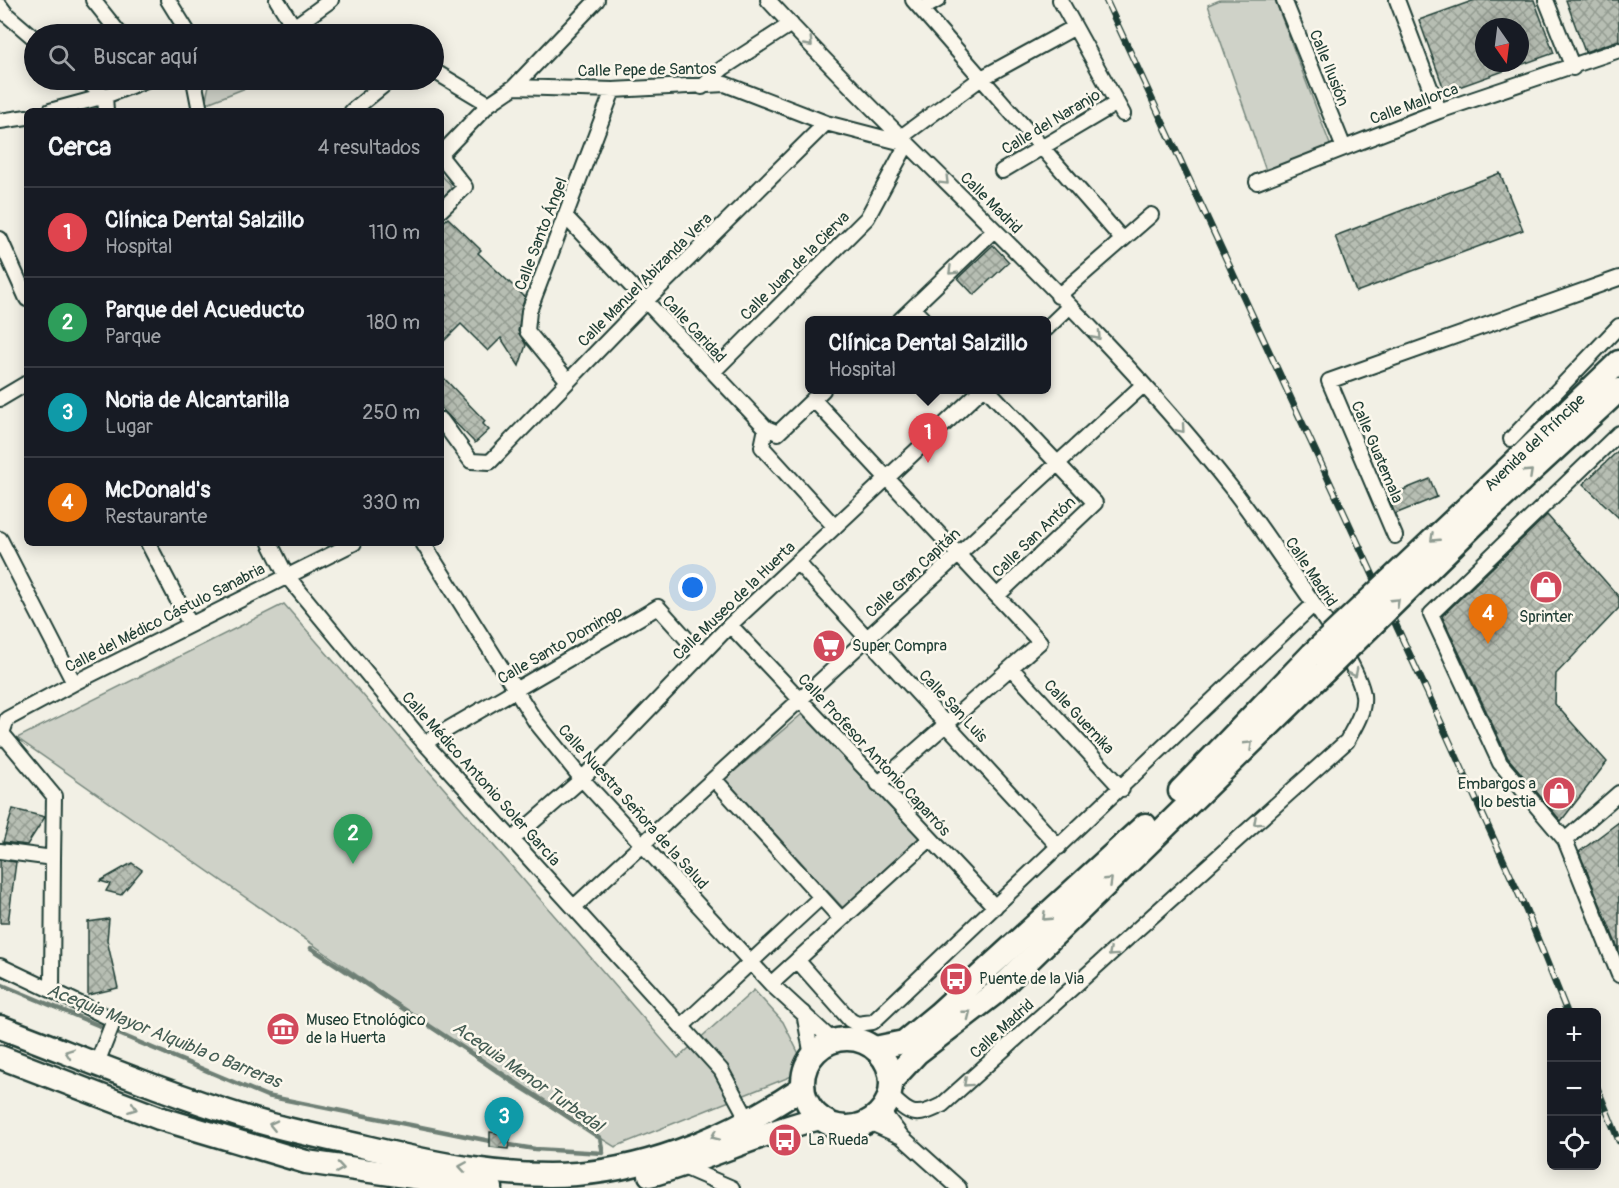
<!DOCTYPE html>
<html lang="es">
<meta charset="utf-8">
<style>
body{margin:0;font-family:Pangolin,sans-serif;background:#20242c;color:#f1f3f6}
.controls{position:absolute;right:18px;bottom:18px;display:grid;overflow:hidden;border-radius:9px;box-shadow:0 3px 15px #0003}
.controls button{width:54px;height:54px;display:grid;place-items:center;padding:0;border:0;border-bottom:2px solid #363941;background:#171b24;color:#f1f3f6;font:30px sans-serif}
.compass{position:absolute;left:1475px;top:18px;width:54px;height:54px;border-radius:50%;background:#171b24;box-shadow:0 3px 15px #0003;rotate:166deg}
.you{position:absolute;left:693px;top:588px;width:21px;height:21px;margin:-15px;border:4px solid #fff;border-radius:50%;background:#1a73e8;box-shadow:0 0 0 9px #1a73e833}
.badge{display:grid;place-items:center;width:39px;height:39px;border-radius:50%;background:#d1495b;color:#fff;font-size:20px;font-weight:700}
.pin{position:absolute;translate:-50% -50px;filter:drop-shadow(0 2px 3px #0008)}
.pin::after{content:'';position:absolute;top:32px;width:21px;height:18px;background:inherit;clip-path:polygon(0 0,100% 0,50% 100%)}
.popup{position:absolute;left:805px;top:316px;width:246px;height:78px;box-sizing:border-box;display:grid;place-content:center;border-radius:9px;background:#171b24;filter:drop-shadow(0 2px 4px #0005);font-size:20px;white-space:nowrap;color:#9ea1a6}
.popup b{font-size:22px;color:#f1f3f6}
.popup::after{content:'';position:absolute;left:50%;top:100%;margin-left:-12px;border:12px solid transparent;border-top-color:#171b24}
.list{margin:0;padding:0;list-style:none}
h2{display:flex;justify-content:space-between;align-items:center;height:78px;margin:0;padding:0 24px;font-size:26px}
h2 small{font-size:20px;font-weight:400;color:#9ea1a6}
.list li{display:grid;grid-template-columns:39px 1fr auto;gap:18px;align-items:center;box-sizing:border-box;height:90px;padding:0 24px;border-top:2px solid #363941}
.list b{display:block;font-size:22px;white-space:nowrap}
.list p{margin:0;font-size:20px;white-space:nowrap;color:#9ea1a6}
.list em{font-size:20px;font-style:normal;color:#9ea1a6}
.icon{flex:none;width:33px;height:33px;fill:none;stroke:currentColor;stroke-width:2;stroke-linecap:round;stroke-linejoin:round}
.map{position:relative;flex:none;width:1619px;height:1188px;overflow:hidden}
.search{position:absolute;background:#171b24;box-shadow:0 3px 15px #0003;left:24px;top:24px;width:420px;height:66px;display:flex;align-items:center;gap:15px;box-sizing:border-box;padding:0 21px;border-radius:33px;color:#9ea1a6;font-size:22px}
.panel{position:absolute;background:#171b24;box-shadow:0 3px 15px #0003;left:24px;top:108px;width:420px;height:438px;border-radius:9px}
.map>svg:first-child{display:block}
</style>
<div class="map">
<svg width="1619" height="1188" viewBox="0 0 1619 1188">
<defs>
<pattern id="building-cross-hatch" width="8" height="8" patternUnits="userSpaceOnUse" patternTransform="scale(1.5)"><rect width="8" height="8" fill="#b7beb3"/><path d="M0 0l8 8M0 8l8-8" fill="none" stroke="#949c92"/></pattern>
</defs>
<rect width="100%" height="100%" fill="#f2f0e5"/>
<filter id="ink" filterUnits="userSpaceOnUse"><feTurbulence type="fractalNoise" baseFrequency=".0167" numOctaves="2"/><feDisplacementMap in="SourceGraphic" scale="12" xChannelSelector="R" yChannelSelector="G"/><feConvolveMatrix kernelMatrix="1 2 1 2 8 2 1 2 1" color-interpolation-filters="sRGB"/></filter>
<g filter="url(#ink)">
<path fill="#cfd2c8" stroke="#77887e" stroke-width="1.5" d="M1220 0H1275L1331 147 1266 171 1208 5Z
M217 80H266L205 104 209 85Z
M441 175 450 184 451 193 441 202Z
M284 604 678 1058 754 990 783 1022 801 1058 792 1076 615 1147 510 1082 17 738Z
M802 714 923 841 845 910 725 779Z"/>
<g fill="none" stroke-linecap="round" stroke-linejoin="round">
<path stroke="#6e7f75" stroke-width="4.5" d="M311 948 600 1138 603 1153 535 1149 503 1144
M0 984 267 1096 495 1142"/>
</g>
<path fill="url(#building-cross-hatch)" stroke="#1f3d34" stroke-width="1.5" fill-rule="evenodd" d="M1475 0H1534L1554 53 1445 92 1419 20ZM1484 27H1520V63H1484Z
M1566 0H1619V40L1585 52Z
M1500 173 1523 230 1356 292 1335 236Z
M448 218 481 250 478 253 525 297 518 331 526 345 519 366 501 338 488 351 461 324 441 344V301L447 295 441 289V224Z
M993 245 1009 262 974 295 958 278Z
M441 375 485 421 483 424 489 430 475 443 441 408Z
M1619 450V518L1583 484Z
M1430 479 1437 497 1395 514 1388 496Z
M1547 515 1619 597V608L1556 674 1555 704 1607 762 1561 821 1508 758 1442 616Z
M13 809 45 817 27 845 3 842Z
M1619 822V951L1579 852Z
M0 860 16 862 8 923H0Z
M132 863 142 870 121 895 106 891 110 884 100 881Z
M109 919 107 940 118 988 88 995V922Z
M490 1132 511 1135 508 1149 490 1147Z"/>
<g fill="none" stroke-linecap="round" stroke-linejoin="round">
<defs>
<path id="street" d="M93 0 120 34
M168 0 189 34
M277 0 294 27
M768 0C921 166 1094 313 1233 490 1254 517 1273 546 1293 574 1311 599 1359 666 1363 695 1365 712 1354 727 1347 741L942 1105C916 1118 910 1116 890 1095
M913 0 1122 239
M1060 0 1123 114
M1284 0 1344 148
M1397 0 1439 111
M1546 0 1573 68
M0 6 6 14 34 38
M922 9 938 0
M284 34 331 0
M434 71 489 104
M85 80 105 96 106 111
M194 80 200 111
M514 87 597 0
M702 87 723 68 791 24
M50 111 105 96 146 80
M352 111 390 80
M0 121 27 117
M901 137 980 79 1075 27
M441 154 489 104 514 87 613 90 725 84 826 123 907 144 867 218 713 372
M441 157 465 187 441 210
M1002 171 1117 103
M1257 182 1439 111 1619 50
M566 217 766 428 778 433 823 390
M0 239 27 299
M1058 296 1151 215
M913 309 924 320
M900 320 994 230
M1046 329 1070 306
M568 381 527 331 529 311 613 90
M988 390 1095 503 997 596
M0 399 27 383
M813 399 1040 642 878 784
M441 420 471 461 490 462 646 301 826 123
M766 428 762 447 835 527
M1619 433 1431 614 1500 763 1565 840 1619 793
M1511 439 1619 326
M1395 536 1329 381 1619 278
M0 539 74 683
M148 543 190 624
M270 543 286 575 420 738 721 1070 748 1120
M423 543 535 721 582 779 771 984 834 1042
M797 562 1059 847
M730 625 995 907
M1011 668 1122 789
M0 731 54 796 53 858
M0 739 7 719 74 683 354 543
M424 743 658 607 701 655
M714 779 841 919
M512 840 582 779 730 625 981 390
M1565 840 1619 975
M0 851 53 858 52 990
M574 907 1142 386
M797 960 850 1020 857 1024 873 1022 1314 604
M0 966 114 1020 97 1063
M771 984 930 839
M804 1013 812 1056
M682 1026 821 897
M882 1111 902 1137 959 1188
M869 1122 900 1136
M681 1166 732 1188"/>
<g id="primary">
<path id="s1" d="M1477 498 1619 362"/>
<path d="M1486 513 1619 390"/>
<path d="M1180 791 1312 654"/>
<path d="M0 1027C82 1058 163 1092 247 1118 287 1131 329 1138 370 1148 437 1164 507 1179 576 1174 656 1168 737 1132 803 1087"/>
<circle cx="847" cy="1083" r="44"/>
<path d="M875 1048 904 1042 938 1014 1145 825"/>
<path d="M0 1057 159 1118 306 1162 491 1188"/>
<path d="M892 1080 917 1053 995 993 1324 672"/>
<path d="M650 1175C708 1159 762 1132 820 1118"/>
</g>
</defs>
<use href="#street" stroke="#1f3d34" stroke-width="18"/>
<use href="#primary" stroke="#1f3d34" stroke-width="27"/>
<use href="#street" stroke="#fbf7ec" stroke-width="14"/>
<use href="#primary" stroke="#fbf7ec" stroke-width="22"/>
<defs>
<path id="rail" d="M1106 0 1428 694 1526 910 1567 1012
M1596 1085 1619 1141"/>
</defs>
<use href="#rail" stroke="#1f3d34" stroke-width="7"/>
<use href="#rail" stroke="#fbf7ec" stroke-width="4.5" stroke-dasharray="14" stroke-linecap="butt"/>
<defs>
<path id="primary-bridge" d="M1312 654 1477 498
M1324 672 1486 513"/>
</defs>
<use href="#primary-bridge" stroke="#1f3d34" stroke-width="27" stroke-linecap="butt"/>
<use href="#primary-bridge" stroke="#fbf7ec" stroke-width="22"/>
</g>
<defs><path id="oneway-chevron" d="M-2-3.5L2.5 0L-2 3.5" fill="none" stroke-width="1.6" stroke-linecap="round" stroke-linejoin="round" transform="scale(1.5)"/></defs>
<g stroke="#8d9a90">
<use href="#oneway-chevron" transform="translate(809 43) rotate(46)"/>
<use href="#oneway-chevron" transform="translate(945 181) rotate(45)"/>
<use href="#oneway-chevron" transform="translate(952 271) rotate(136)"/>
<use href="#oneway-chevron" transform="translate(1097 336) rotate(48)"/>
<use href="#oneway-chevron" transform="translate(1181 429) rotate(49)"/>
<use href="#oneway-chevron" transform="translate(1529 473) rotate(-43)"/>
<use href="#oneway-chevron" transform="translate(1434 538) rotate(137)"/>
<use href="#oneway-chevron" transform="translate(1396 602) rotate(-44)"/>
<use href="#oneway-chevron" transform="translate(1354 673) rotate(63)"/>
<use href="#oneway-chevron" transform="translate(1249 745) rotate(-44)"/>
<use href="#oneway-chevron" transform="translate(1257 822) rotate(138)"/>
<use href="#oneway-chevron" transform="translate(1109 881) rotate(-44)"/>
<use href="#oneway-chevron" transform="translate(1046 917) rotate(137)"/>
<use href="#oneway-chevron" transform="translate(1112 953) rotate(138)"/>
<use href="#oneway-chevron" transform="translate(967 1014) rotate(-38)"/>
<use href="#oneway-chevron" transform="translate(69 1053) rotate(-160)"/>
<use href="#oneway-chevron" transform="translate(967 1083) rotate(138)"/>
<use href="#oneway-chevron" transform="translate(133 1108) rotate(21)"/>
<use href="#oneway-chevron" transform="translate(273 1125) rotate(-167)"/>
<use href="#oneway-chevron" transform="translate(715 1136) rotate(156)"/>
<use href="#oneway-chevron" transform="translate(463 1167) rotate(-171)"/>
<use href="#oneway-chevron" transform="translate(340 1168) rotate(9)"/>
</g>
</g>
<defs>
<symbol id="shop-disc" viewBox="-11 -11 22 22"><circle r="9.5" fill="#d1495b" stroke="#fbf7ec"/><path d="M-5-2.5h2.3a2.7 3.5 0 0 1 5.4 0H5L5.5 6h-11ZM-1.5-2.5h3a1.5 2.3 0 0 0-3 0Z" fill="#fff"/></symbol>
<symbol id="supermarket-disc" viewBox="-11 -11 22 22"><circle r="9.5" fill="#d1495b" stroke="#fbf7ec"/><path d="M-6-5.5h2.5l.6 2H6L4.5 2H-2.5L-4.4-4H-6ZM-1.5 3.2a1.3 1.3 0 1 0 .1 0ZM3 3.2a1.3 1.3 0 1 0 .1 0Z" fill="#fff"/></symbol>
<symbol id="bus-disc" viewBox="-11 -11 22 22"><circle r="9.5" fill="#d1495b" stroke="#fbf7ec"/><path d="M-5-6H5V4H4V6H2V4H-2V6H-4V4H-5ZM-3.5-4V0h7V-4ZM-3.5 1.2v1.5H-2V1.2ZM2 1.2v1.5H3.5V1.2Z" fill="#fff"/></symbol>
<symbol id="museum-disc" viewBox="-11 -11 22 22"><circle r="9.5" fill="#d1495b" stroke="#fbf7ec"/><path d="M0-6L6-3V-2H-6V-3ZM-5-1h2V3h-2ZM-1-1h2V3h-2ZM3-1h2V3H3ZM-6 4H6V6H-6Z" fill="#fff"/></symbol>
</defs>
<g fill-rule="evenodd">
<use href="#shop-disc" x="1527" y="568" width="38" height="38"/>
<use href="#supermarket-disc" x="810" y="627" width="38" height="38"/>
<use href="#shop-disc" x="1540" y="774" width="38" height="38"/>
<use href="#bus-disc" x="937" y="960" width="38" height="38"/>
<use href="#museum-disc" x="264" y="1010" width="38" height="38"/>
<use href="#bus-disc" x="766" y="1121" width="38" height="38"/>
</g>
<g text-anchor="middle" dominant-baseline="central" stroke-width="5" stroke-linejoin="round" paint-order="stroke">
<g font-size="16" fill="#1f3d34" stroke="#fbf7ec">
<text transform="translate(1329 68) rotate(68)">Calle Ilusión</text>
<text transform="translate(647 70) rotate(-1)">Calle Pepe de Santos</text>
<text transform="translate(1414 104) rotate(-20)">Calle Mallorca</text>
<text transform="translate(1051 122) rotate(-31)">Calle del Naranjo</text>
<text transform="translate(991 203) rotate(45)">Calle Madrid</text>
<text transform="translate(541 234) rotate(-69)">Calle Santo Ángel</text>
<text transform="translate(795 266) rotate(-45)">Calle Juan de la Cierva</text>
<text transform="translate(645 280) rotate(-45)">Calle Manuel Abizanda Vera</text>
<text transform="translate(694 329) rotate(47)">Calle Caridad</text>
<text stroke="none"><textPath href="#s1" startOffset="80">Avenida del Príncipe</textPath></text>
<text transform="translate(1377 452) rotate(67)">Calle Guatemala</text>
<text transform="translate(1034 537) rotate(-44)">Calle San Antón</text>
<text transform="translate(1311 572) rotate(56)">Calle Madrid</text>
<text transform="translate(913 573) rotate(-43)">Calle Gran Capitán</text>
<text transform="translate(734 601) rotate(-44)">Calle Museo de la Huerta</text>
<text transform="translate(165 618) rotate(-27)">Calle del Médico Cástulo Sanabria</text>
<text transform="translate(560 645) rotate(-30)">Calle Santo Domingo</text>
<text transform="translate(953 706) rotate(47)">Calle San Luis</text>
<text transform="translate(1079 717) rotate(47)">Calle Guernika</text>
<text transform="translate(874 755) rotate(47)">Calle Profesor Antonio Caparrós</text>
<text transform="translate(481 779) rotate(48)">Calle Médico Antonio Soler García</text>
<text transform="translate(633 807) rotate(48)">Calle Nuestra Señora de la Salud</text>
<text transform="translate(1002 1029) rotate(-42)">Calle Madrid</text>
</g>
<g font-size="16" fill="#1f3d34" stroke="#fbf7ec" text-anchor="start">
<text x="1546" y="617" text-anchor="middle">Sprinter</text>
<text x="852" y="646">Super Compra</text>
<text x="1536" y="784" text-anchor="end">Embargos a<tspan x="1536" dy="18">lo bestia</tspan></text>
<text x="979" y="979">Puente de la Via</text>
<text x="306" y="1020">Museo Etnológico<tspan x="306" dy="18">de la Huerta</tspan></text>
<text x="808" y="1140">La Rueda</text>
</g>
<g font-size="18" font-style="italic" fill="#465e55" stroke="#fbf7ec">
<text transform="translate(164 1036) rotate(22)">Acequia Mayor Alquibla o Barreras</text>
<text transform="translate(528 1077) rotate(35)">Acequia Menor Turbedal</text>
</g>
</g>
</svg>
<div class="controls">
<button>+</button>
<button>−</button>
<button><svg class="icon" aria-label="locate" viewBox="0 0 24 24"><circle cx="12" cy="12" r="6"/><path d="M12 2v4M12 18v4M2 12h4M18 12h4"/></svg></button>
</div>
<svg class="compass" viewBox="-18 -18 36 36"><path d="M0-13l5 13h-10z" fill="#e53935"/><path d="M0 13l5-13h-10z" fill="#9ea1a6"/></svg>
<div class="you"></div>
<div class="pin badge" style="left:928px;top:463px;background:#e0444e">1</div>
<div class="popup"><b>Clínica Dental Salzillo</b>Hospital</div>
<div class="pin badge" style="left:353px;top:864px;background:#2e9e5b">2</div>
<div class="pin badge" style="left:504px;top:1147px;background:#0f9aa8">3</div>
<div class="pin badge" style="left:1488px;top:644px;background:#e8710a">4</div>
<div class="search"><svg class="icon" aria-label="search" viewBox="0 0 24 24"><circle cx="10" cy="10" r="6"/><path d="M15 15l6 6"/></svg>Buscar aquí</div>
<section class="panel">
<h2>Cerca<small>4 resultados</small></h2>
<ul class="list">
<li><span class="badge" style="background:#e0444e">1</span><div><b>Clínica Dental Salzillo</b><p>Hospital</p></div><em>110 m</em></li>
<li><span class="badge" style="background:#2e9e5b">2</span><div><b>Parque del Acueducto</b><p>Parque</p></div><em>180 m</em></li>
<li><span class="badge" style="background:#0f9aa8">3</span><div><b>Noria de Alcantarilla</b><p>Lugar</p></div><em>250 m</em></li>
<li><span class="badge" style="background:#e8710a">4</span><div><b>McDonald's</b><p>Restaurante</p></div><em>330 m</em></li>
</ul>
</section>
</div>
